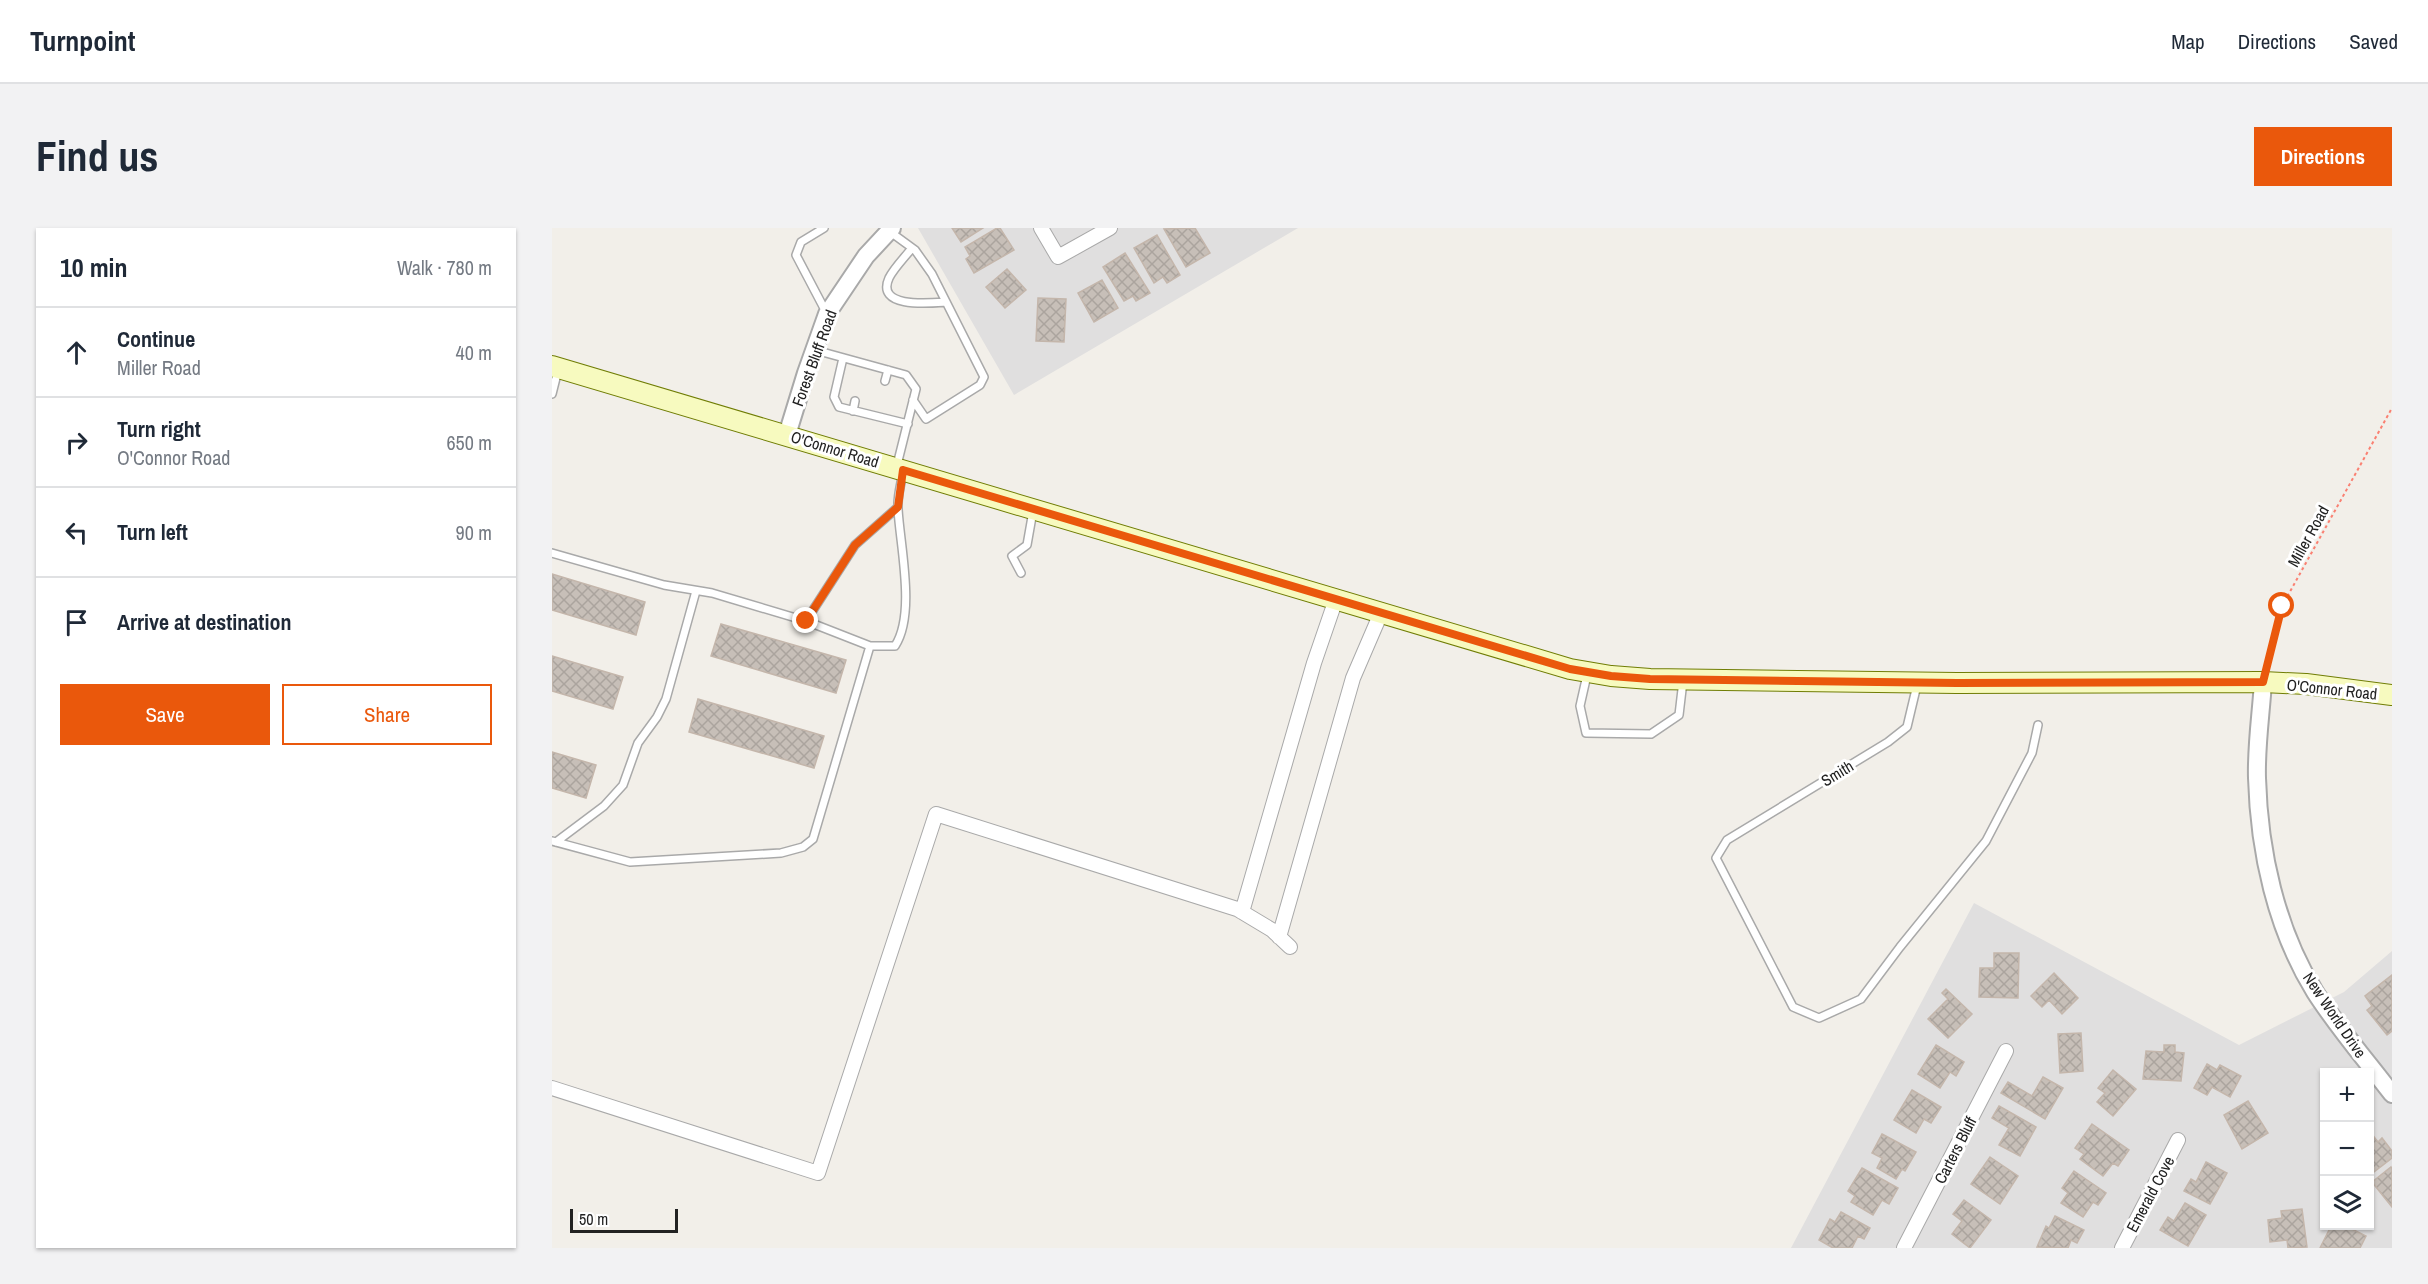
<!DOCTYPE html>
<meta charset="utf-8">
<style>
body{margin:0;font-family:"Archivo Narrow",sans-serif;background:#f2f2f3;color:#1f2937}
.controls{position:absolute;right:18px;bottom:18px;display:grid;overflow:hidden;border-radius:0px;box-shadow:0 2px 4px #0004}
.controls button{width:54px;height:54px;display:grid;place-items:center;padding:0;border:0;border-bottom:2px solid #e0e1e3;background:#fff;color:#1f2937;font:30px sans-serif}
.scale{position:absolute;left:18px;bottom:15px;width:108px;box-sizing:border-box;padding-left:6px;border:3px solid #222;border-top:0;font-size:16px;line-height:21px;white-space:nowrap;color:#222;-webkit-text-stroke:4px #fff;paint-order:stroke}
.stop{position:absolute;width:18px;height:18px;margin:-14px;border:4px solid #ea580c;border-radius:50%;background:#fff}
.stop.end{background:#ea580c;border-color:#fff;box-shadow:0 2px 6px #0008}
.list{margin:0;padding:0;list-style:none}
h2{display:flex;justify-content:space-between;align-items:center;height:78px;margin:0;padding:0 24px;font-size:26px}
h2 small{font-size:20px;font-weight:400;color:#747a83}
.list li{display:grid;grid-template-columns:39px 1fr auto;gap:18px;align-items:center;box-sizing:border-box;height:90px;padding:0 24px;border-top:2px solid #e0e1e3}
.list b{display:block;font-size:22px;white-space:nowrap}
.list p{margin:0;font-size:20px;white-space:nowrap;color:#747a83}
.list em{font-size:20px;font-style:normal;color:#747a83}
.actions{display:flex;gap:12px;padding:18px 24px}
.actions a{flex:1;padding:14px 0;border:2px solid #ea580c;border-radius:0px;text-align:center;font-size:21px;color:#ea580c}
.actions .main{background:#ea580c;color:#fff}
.icon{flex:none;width:33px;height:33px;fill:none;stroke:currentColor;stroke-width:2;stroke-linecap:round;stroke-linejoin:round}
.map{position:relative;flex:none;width:1840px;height:1020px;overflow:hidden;border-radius:0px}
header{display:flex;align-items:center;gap:36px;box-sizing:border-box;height:84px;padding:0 30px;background:#fff;border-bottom:2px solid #e0e1e3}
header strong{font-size:28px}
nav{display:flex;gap:33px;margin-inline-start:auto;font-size:21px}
.intro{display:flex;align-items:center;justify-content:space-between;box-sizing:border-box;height:144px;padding:0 36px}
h1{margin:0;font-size:42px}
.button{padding:15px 27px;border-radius:0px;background:#ea580c;color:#fff;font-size:21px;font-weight:700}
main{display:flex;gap:36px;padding:0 36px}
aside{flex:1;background:#fff;border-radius:0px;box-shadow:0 2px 4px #0004}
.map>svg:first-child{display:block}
</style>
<header>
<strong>Turnpoint</strong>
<nav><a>Map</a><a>Directions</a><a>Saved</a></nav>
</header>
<div class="intro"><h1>Find us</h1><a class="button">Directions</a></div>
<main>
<aside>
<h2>10 min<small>Walk · 780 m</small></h2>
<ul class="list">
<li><svg class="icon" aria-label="ahead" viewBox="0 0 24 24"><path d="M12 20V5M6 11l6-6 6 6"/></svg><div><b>Continue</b><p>Miller Road</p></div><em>40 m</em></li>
<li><svg class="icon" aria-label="right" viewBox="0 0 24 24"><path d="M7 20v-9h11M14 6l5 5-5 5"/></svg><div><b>Turn right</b><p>O'Connor Road</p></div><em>650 m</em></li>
<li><svg class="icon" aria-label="left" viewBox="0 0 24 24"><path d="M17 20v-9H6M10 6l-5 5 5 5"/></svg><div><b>Turn left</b></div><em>90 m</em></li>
<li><svg class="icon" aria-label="arrive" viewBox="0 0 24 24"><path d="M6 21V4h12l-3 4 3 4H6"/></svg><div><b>Arrive at destination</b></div></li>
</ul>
<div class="actions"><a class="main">Save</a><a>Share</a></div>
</aside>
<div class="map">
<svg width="1840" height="1020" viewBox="0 0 1840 1020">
<defs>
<pattern id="building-cross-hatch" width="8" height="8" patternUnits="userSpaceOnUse" patternTransform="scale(1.5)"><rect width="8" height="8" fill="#c7bfb8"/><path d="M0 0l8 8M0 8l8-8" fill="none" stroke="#aba49e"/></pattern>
</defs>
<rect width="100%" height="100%" fill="#f2efe9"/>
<path fill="#e0dfdf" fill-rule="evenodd" d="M366 0H746L462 167Z
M1422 675 1687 817 1792 764 1840 723V1020H1239ZM1772 844H1818V998H1772Z"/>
<path fill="url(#building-cross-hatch)" stroke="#c4b6ab" stroke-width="1.5" d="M400 0H431L409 14Z
M445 0H448L462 22 422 45 414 31 418 28 413 19Z
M643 0 658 25 634 39 612 1Z
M605 7 628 47 615 55 611 49 602 55 582 20Z
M573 25 598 65 584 73 581 68 572 73 551 39Z
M455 41 474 62 453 80 434 59Z
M550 52 566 80 542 94 526 65Z
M486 70 514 71 512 114 484 113Z
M0 346 93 374 84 407 0 382Z
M169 396 294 432 284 465 159 428Z
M0 428 71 449 61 481 0 463Z
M146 471 272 508 262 540 137 504Z
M0 524 44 537 34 570 0 560Z
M1442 725H1467L1466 770 1427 769 1428 740H1442Z
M1502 745 1526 770 1510 786 1497 772 1490 779 1479 768Z
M1840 747V803L1835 807 1815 782 1820 778 1813 768Z
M1394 761 1420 786 1396 810 1376 791 1396 771 1390 765Z
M1529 805 1531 843 1508 845 1506 806Z
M1384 817 1412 834 1404 848 1398 844 1388 860 1366 846Z
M1612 817H1623V824L1632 825 1629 853 1591 851 1594 823 1612 824Z
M1655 836 1665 842 1668 837 1689 848 1678 869 1660 859 1655 867 1642 860Z
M1561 842 1584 861 1561 888 1545 874 1553 865 1546 860Z
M1491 849 1511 860 1493 891 1449 865 1456 854 1480 868Z
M1360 862 1389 879 1379 895 1372 891 1364 905 1342 892Z
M1696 873 1716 905 1690 921 1672 887Z
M1447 878 1484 899 1468 928 1447 917 1457 900 1440 890Z
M1540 896 1577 922 1566 938 1561 935 1551 948 1528 931 1532 926 1523 920Z
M1819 905 1826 914 1830 910 1840 923V930L1818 947V906Z
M1330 906 1364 924 1353 943 1350 941 1344 951 1325 940 1330 930 1320 925Z
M1438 929 1466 948 1448 976 1419 956Z
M1654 934 1675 945 1658 976 1632 963 1639 951 1644 954Z
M1839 939 1840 941V979L1820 954Z
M1310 940 1346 960 1337 976 1330 972 1321 987 1299 974 1303 968 1296 963Z
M1522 943 1554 965 1546 977 1541 974 1531 989 1509 975 1516 965 1510 960Z
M1412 972 1439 992 1418 1020 1400 1006 1410 993 1401 986Z
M1633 975 1654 987 1636 1018 1608 1002 1616 989 1622 993Z
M1750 981 1755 1019 1736 1020 1735 1012 1718 1014 1716 992 1730 990 1729 983Z
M1289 984 1318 1000 1312 1011 1306 1008 1300 1020H1281L1267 1012 1278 991 1283 994Z
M1503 988 1532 1002 1525 1015 1519 1012 1516 1020 1485 1019 1494 998 1497 1000Z
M1779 998H1794L1814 1008 1808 1020H1768Z"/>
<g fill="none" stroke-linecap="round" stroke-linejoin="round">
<defs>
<path id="service" d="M272 0 249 14 244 27 274 84
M337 3 363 22 380 46 432 149 428 157 374 191 361 172
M360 20C353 29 342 40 337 50 323 81 379 75 394 74
M263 122 354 147 364 161 345 237
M291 130 282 169 287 179 356 196
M333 153 336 142
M0 166 6 142
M301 183 303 173
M346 279 303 317 254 393 318 418H343C364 386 348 318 346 281 345 269 349 256 351 244
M0 325 112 357 160 365 254 393
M469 345 460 328 475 317 481 283
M1035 447 1028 478 1034 505 1099 506 1127 487 1131 453
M1365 457 1355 499 1336 514 1175 612 1164 630 1241 779 1267 790 1309 771 1348 719 1434 613 1480 525 1486 497
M0 613 78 634 229 625 251 619 261 611 318 418
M4 614 52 578 71 557 86 515 105 489 114 471 144 363"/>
<path id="minor" d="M489 0 506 29 558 0
M690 684 762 435 784 371
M727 709 801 450 829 385
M0 860 266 945 384 586 685 681 720 702 738 719
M1352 1020 1454 823
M1570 1020 1626 912"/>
<path id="tertiary" d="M235 207 254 145 275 86 314 28 340 0
M1711 454C1709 486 1704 518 1705 550 1707 623 1724 701 1763 764 1786 800 1814 832 1840 866"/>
<path id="secondary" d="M0 138 1018 441 1059 448 1098 451 1405 455 1711 454 1754 456 1840 467"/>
</defs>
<use href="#service" stroke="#a9a9a9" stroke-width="10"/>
<use href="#minor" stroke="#a9a9a9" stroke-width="16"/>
<use href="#tertiary" stroke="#a9a9a9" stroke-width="20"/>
<use href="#secondary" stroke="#707d05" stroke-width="22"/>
<path stroke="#fa8072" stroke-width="2" stroke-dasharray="3 3" stroke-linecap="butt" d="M1715 437 1730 378 1840 180"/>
<use href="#service" stroke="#fff" stroke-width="7"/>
<use href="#minor" stroke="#fff" stroke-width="14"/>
<use href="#tertiary" stroke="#fff" stroke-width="16"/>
<use href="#secondary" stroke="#f7fabf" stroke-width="20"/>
</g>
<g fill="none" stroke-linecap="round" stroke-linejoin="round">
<path stroke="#ea580c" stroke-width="8" d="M254 393 303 317 346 279 351 242 1018 441 1059 448 1098 451 1405 455 1711 454 1730 378"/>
</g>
<g text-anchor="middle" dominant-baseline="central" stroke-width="6" stroke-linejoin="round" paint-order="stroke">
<g font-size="16" fill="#222" stroke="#fff">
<text transform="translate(262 130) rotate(-70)">Forest Bluff Road</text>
<text transform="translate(283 221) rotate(17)">O'Connor Road</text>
<text transform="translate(1756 308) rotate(-61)">Miller Road</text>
<text transform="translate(1780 461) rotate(6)">O'Connor Road</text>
<text transform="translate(1285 545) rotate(-31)">Smith</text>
<text transform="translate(1783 787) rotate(56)">New World Drive</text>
<text transform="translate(1403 922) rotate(-63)">Carters Bluff</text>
<text transform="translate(1598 966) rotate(-62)">Emerald Cove</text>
</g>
</g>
</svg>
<div class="controls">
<button>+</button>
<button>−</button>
<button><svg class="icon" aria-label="layers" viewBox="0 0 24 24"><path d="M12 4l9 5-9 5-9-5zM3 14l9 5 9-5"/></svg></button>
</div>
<div class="scale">50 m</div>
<div class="stop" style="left:1730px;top:378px"></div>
<div class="stop end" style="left:254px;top:393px"></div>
</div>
</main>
